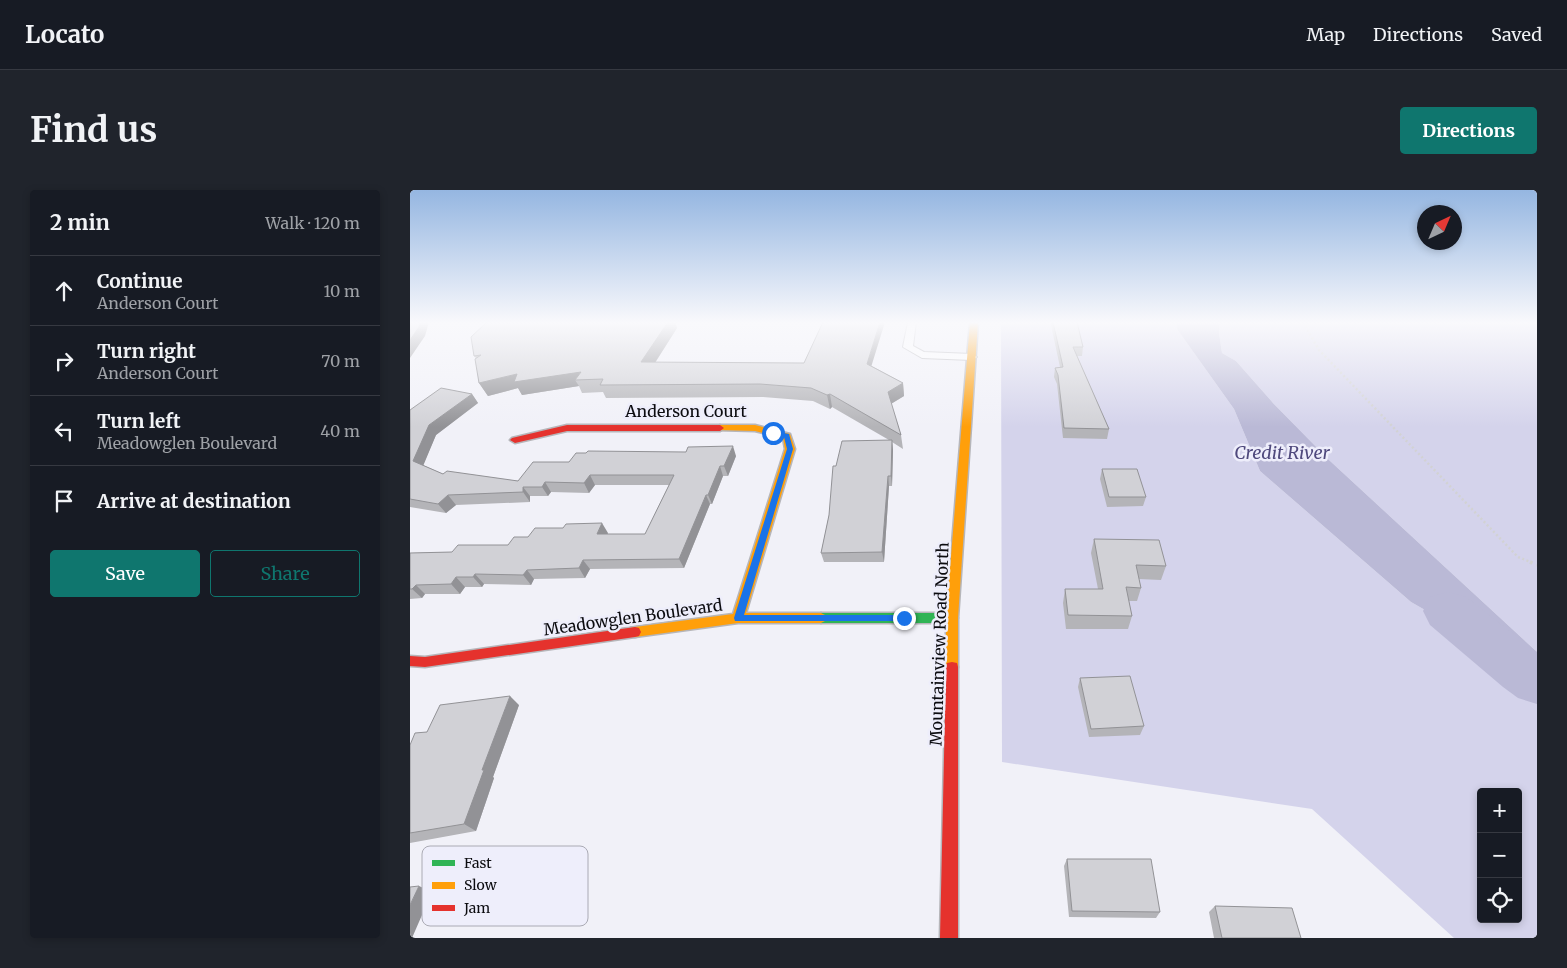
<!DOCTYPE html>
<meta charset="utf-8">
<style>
body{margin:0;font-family:Merriweather,serif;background:#20242c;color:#f1f3f6}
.controls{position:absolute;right:15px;bottom:15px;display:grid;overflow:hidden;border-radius:5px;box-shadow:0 2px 8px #0003}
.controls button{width:45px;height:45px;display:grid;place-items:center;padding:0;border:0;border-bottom:1px solid #363941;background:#171b24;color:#f1f3f6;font:25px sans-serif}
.compass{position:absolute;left:1007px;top:15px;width:45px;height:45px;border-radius:50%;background:#171b24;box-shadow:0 2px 8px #0003;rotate:44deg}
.stop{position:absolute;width:15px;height:15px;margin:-11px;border:4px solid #1a73e8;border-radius:50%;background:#fff}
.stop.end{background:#1a73e8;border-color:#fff;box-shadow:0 1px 5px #0008}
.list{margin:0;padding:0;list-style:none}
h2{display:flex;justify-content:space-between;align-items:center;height:65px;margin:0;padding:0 20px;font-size:21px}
h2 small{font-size:16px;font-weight:400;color:#9ea1a6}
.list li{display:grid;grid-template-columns:32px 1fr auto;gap:15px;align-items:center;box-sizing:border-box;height:70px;padding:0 20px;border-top:1px solid #363941}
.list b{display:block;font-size:19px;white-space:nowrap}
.list p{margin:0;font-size:16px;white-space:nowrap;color:#9ea1a6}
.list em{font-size:16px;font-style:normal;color:#9ea1a6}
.actions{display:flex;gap:10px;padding:15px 20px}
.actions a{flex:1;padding:11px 0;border:1px solid #0f766e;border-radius:5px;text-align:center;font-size:18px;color:#0f766e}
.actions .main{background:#0f766e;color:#fff}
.icon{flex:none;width:28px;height:28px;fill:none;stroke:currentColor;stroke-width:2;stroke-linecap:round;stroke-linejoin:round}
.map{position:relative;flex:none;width:1127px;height:748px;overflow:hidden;border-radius:5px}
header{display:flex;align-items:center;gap:30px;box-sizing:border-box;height:70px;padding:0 25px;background:#171b24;border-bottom:1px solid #363941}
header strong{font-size:24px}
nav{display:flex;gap:28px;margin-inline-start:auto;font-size:18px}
.intro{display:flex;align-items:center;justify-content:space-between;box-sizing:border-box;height:120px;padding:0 30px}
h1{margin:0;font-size:35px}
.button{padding:12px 22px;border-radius:5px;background:#0f766e;color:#fff;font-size:18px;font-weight:700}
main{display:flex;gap:30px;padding:0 30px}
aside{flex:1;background:#171b24;border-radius:5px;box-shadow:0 2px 8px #0003}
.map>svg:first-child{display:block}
</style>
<header>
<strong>Locato</strong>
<nav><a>Map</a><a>Directions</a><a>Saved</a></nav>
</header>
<div class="intro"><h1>Find us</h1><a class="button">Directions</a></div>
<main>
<aside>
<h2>2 min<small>Walk · 120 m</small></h2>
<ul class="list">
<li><svg class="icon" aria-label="ahead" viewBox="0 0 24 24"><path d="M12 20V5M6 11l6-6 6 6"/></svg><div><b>Continue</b><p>Anderson Court</p></div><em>10 m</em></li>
<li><svg class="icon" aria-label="right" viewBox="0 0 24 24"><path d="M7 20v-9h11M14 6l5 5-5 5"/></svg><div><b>Turn right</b><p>Anderson Court</p></div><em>70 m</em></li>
<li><svg class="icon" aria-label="left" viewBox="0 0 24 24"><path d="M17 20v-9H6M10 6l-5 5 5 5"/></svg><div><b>Turn left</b><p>Meadowglen Boulevard</p></div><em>40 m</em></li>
<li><svg class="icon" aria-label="arrive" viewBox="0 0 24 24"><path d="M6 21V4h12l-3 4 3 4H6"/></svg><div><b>Arrive at destination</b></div></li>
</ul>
<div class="actions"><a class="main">Save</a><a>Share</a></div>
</aside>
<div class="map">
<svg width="1127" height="748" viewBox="0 0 1127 748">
<rect width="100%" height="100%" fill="#f1f1f8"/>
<path fill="#d4d3eb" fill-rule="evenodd" d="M591 132H766L767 139 824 219 850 281 1001 412 1127 484V748H1044L902 619 592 572ZM1071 602H1108V729H1071Z
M810 132H1127V462L919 270 863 213 826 171 812 163 809 143Z"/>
<path fill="#bab9d6" d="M766 132H810L809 143 812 163 826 171 863 213 919 270 1127 462V484L1001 412 850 281 824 219 767 139Z"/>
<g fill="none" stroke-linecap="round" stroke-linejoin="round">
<path fill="#bab9d6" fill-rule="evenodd" d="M1038 402 1056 407 1127 462V514L1108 508 1093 497 1020 435 1013 421 1020 407Z"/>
<defs>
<path id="lane" d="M498 132H506L503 156 514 162 562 164 567 167 562 170 512 168 493 157Z"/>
<path id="fast" d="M411 423H542L546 425 548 428 546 431 542 433H411L407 431 405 428 407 425Z"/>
<path id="slow" d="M560 132H568L548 428V477L547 481 542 482 537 481 536 477V428Z
M310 235H345L380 244 385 259 336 423H411L415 425 417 428 415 431 411 433H328L225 447 221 446 219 442 221 438 225 437 323 424 375 259 373 248 345 241 307 240 306 238Z"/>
<path id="jam" d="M157 235H310L314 238 310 241H157L105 253 100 250 102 248Z
M225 437 229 438 231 442 229 446 225 447 15 477 0 476V466L15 467Z
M542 472 547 473 548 477V748H530L536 477 537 473Z"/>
</defs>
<use href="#lane" stroke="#b6b6ba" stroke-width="2"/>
<use href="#fast" stroke="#b6b6ba" stroke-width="3"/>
<use href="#slow" stroke="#b6b6ba" stroke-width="3"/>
<use href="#jam" stroke="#b6b6ba" stroke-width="3"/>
<path stroke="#d2d2d3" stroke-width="2.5" stroke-dasharray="2 2.5" stroke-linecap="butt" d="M893 132 909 160 1108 367 1123 373"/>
<path stroke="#d2d2d3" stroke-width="4" stroke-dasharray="2.5 4.5" stroke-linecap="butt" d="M1120 372 1127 375"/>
<use href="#lane" fill="#fdfdfe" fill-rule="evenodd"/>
<use href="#fast" fill="#30b455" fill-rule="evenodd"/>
<use href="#slow" fill="#ff9f0a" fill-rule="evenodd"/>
<use href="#jam" fill="#e5322d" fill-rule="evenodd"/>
</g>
<path fill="#b4b4b8" d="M77 132H265L267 138 245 173 462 176 493 193 494 206 481 214 491 245 493 259 482 252 483 260 482 296H479L474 372H414L411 363 419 325 426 276 479 250 422 217 420 219 403 211 353 207 196 208 193 202 172 203 169 196 112 205 108 198 78 206 69 193 66 168 64 166Z
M641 132H667L673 157 672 166H667L699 239 697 249 653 248 647 194 644 187 645 178 650 177 641 135Z
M62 204 68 213 26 245 13 275 33 284 108 291 159 272 326 266 318 286H313L302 314H300L274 378 180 379 175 388 124 389 121 395 74 394 72 397H55L50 404H15L12 408 0 409V363L42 362 98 355 118 347 198 343 197 344H235L259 295H185L179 303 141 302 138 306H120V312L46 315 36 323 0 317V220Z
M692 279 736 307 733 316 697 317 690 289Z
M684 349 756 376 751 390 729 389 731 398 727 411H719L722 426 718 439H656L653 413 655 399H688L681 363Z
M670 488 734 536 730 545 679 547 668 497Z
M109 515 83 587 84 588 66 641 0 653V555L17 542Z
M657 669 750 722 746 728 659 727 654 676Z
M805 716 891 748H804L799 722Z"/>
<path fill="#929296" d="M11 132H19L15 146 0 168V150Z
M258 132H265L267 138 237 185 231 172Z
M470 132H475L458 187 457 174Z
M171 182 165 190 169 196 112 205 108 198 78 206 69 193 107 184Z
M493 193 494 206 479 215 478 202Z
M62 204 68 213 26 245 11 281 3 271 19 235Z
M420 204 422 217 420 219 417 205Z
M482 250 483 260 482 296 481 286Z
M323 256 326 266 318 286 314 276Z
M310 276 313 286 302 314 298 305Z
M180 285 185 295 179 303 174 293Z
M478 286 479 296 474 372 472 362Z
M135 292 141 302 138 306 132 297Z
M113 297 120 306V312L113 302Z
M38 305 46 315 36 323 28 314Z
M296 305 300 314 274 378 269 369Z
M192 333 198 343 193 354 187 344Z
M173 370 180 379 175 388 169 378Z
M117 380 124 389 121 395 113 385Z
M65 384 74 394 72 397 63 387Z
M46 387 55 397 50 404 41 394Z
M6 395 15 404 12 408 2 399Z
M100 506 109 515 83 587 84 588 66 641 54 634 72 580Z
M9 696 22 702 2 748H0V715Z"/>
<path fill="#d1d1d6" stroke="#929296" d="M0 132H11L9 137 0 150Z
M77 132H258L231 172 394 173 413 132H470L457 174 493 193 478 202 491 245 420 204 417 205 401 198 350 194 190 195 193 189 165 190 171 182 104 192 107 184 69 193 65 169 71 165 64 166 61 147Z
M643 132H667L673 157H663L699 239 654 238 648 185 645 178 653 177Z
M31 198 62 204 19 235 3 271 33 284 37 281 108 291 123 272H159L166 263H176L178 261 276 262 278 257 323 256 314 276H310L298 305H296L269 369 173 370 169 378 117 380 113 385 65 384 63 387H46L41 394 6 395 2 399H0V363L42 362 48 355H98L104 347H118L125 338H153L156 334 192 333 187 344H235L264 285H180L174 293 135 292 132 297H113V302L38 305 28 314 0 309V220Z
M482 250 481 286H478L472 362 411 363 419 325 423 276H426L432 251Z
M692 279H727L736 307H699Z
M684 349 749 350 756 376 726 375 731 398 716 397 722 426 658 425 655 399H693Z
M720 486 734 536 681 539 670 488Z
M100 506 72 580H74L54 634 0 643V555L5 543 17 542 30 515Z
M657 669H741L750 722 662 721Z
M9 696 0 715V697Z
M805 716 882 718 891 748H812Z"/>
<linearGradient id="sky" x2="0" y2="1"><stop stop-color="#95b6e1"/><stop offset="0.56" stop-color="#f9f9fc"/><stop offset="1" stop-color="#f9f9fc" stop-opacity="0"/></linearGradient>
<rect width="1127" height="237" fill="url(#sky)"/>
<path fill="#1a73e8" d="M363 241 379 244 383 259 334 425H494L497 426V431H325L324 428 377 259 374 247 361 245V242Z"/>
<g text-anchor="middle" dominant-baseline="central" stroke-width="5" stroke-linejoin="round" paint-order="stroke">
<g font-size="16" fill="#0c0c10" stroke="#eeeefb">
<text x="276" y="221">Anderson Court</text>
<text transform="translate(223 427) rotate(-8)">Meadowglen Boulevard</text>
<text transform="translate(529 454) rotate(-88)">Mountainview Road North</text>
</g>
<g font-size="18" font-style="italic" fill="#4f497d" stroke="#eeeefb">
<text x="872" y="262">Credit River</text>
</g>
</g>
<rect x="12" y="656" width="166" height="80" rx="8" fill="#eeeefb" stroke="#aaaab4" stroke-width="1"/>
<rect x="22" y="670" width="23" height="6" fill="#30b455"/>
<rect x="22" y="692" width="23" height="7" fill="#ff9f0a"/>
<rect x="22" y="715" width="23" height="6" fill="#e5322d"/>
<g font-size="14" fill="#0c0c10">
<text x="54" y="678">Fast</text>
<text x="54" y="700">Slow</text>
<text x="54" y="723">Jam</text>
</g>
</svg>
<div class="controls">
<button>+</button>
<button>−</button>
<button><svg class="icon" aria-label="locate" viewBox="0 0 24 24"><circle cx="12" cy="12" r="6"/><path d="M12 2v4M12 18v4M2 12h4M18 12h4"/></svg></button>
</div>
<svg class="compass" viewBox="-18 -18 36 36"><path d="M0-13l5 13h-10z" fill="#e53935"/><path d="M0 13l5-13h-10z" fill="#9ea1a6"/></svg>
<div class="stop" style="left:363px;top:243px"></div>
<div class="stop end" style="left:494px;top:428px"></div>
</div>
</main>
